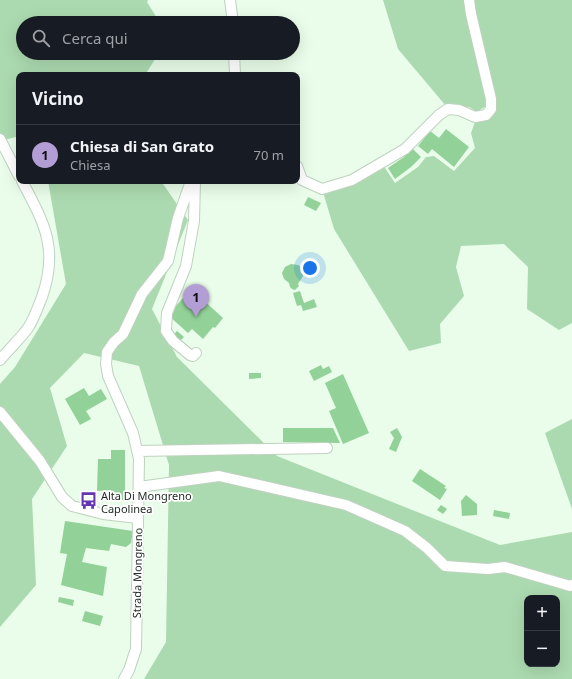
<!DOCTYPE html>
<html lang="it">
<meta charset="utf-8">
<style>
body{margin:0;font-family:"Noto Sans",sans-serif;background:#242831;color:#f1f3f6}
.controls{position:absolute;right:12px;bottom:12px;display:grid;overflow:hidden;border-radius:8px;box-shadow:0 4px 16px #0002}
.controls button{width:36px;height:36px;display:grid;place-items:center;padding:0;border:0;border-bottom:1px solid #363941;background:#171b24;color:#f1f3f6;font:20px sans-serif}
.you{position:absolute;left:310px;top:268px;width:14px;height:14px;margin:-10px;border:3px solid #fff;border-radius:50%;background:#1a73e8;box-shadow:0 0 0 6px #1a73e833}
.badge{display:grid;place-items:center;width:26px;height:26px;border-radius:50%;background:#b29ed5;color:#111;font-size:13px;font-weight:700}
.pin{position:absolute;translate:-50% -33px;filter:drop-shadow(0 1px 2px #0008)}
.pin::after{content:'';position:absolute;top:21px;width:14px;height:12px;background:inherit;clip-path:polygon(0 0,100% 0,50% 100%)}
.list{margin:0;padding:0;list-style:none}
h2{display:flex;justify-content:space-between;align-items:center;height:52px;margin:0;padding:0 16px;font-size:17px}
h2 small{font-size:13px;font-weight:400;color:#9ea1a6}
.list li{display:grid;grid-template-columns:26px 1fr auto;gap:12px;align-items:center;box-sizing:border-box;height:60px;padding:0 16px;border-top:1px solid #363941}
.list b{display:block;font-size:15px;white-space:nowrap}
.list p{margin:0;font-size:13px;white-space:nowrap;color:#9ea1a6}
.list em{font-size:13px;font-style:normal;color:#9ea1a6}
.icon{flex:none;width:22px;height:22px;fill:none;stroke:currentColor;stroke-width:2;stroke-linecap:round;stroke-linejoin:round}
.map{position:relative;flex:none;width:572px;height:679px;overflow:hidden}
.search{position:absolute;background:#171b24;box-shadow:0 4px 16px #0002;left:16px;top:16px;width:284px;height:44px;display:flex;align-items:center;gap:10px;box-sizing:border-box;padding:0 14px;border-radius:22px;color:#9ea1a6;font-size:15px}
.panel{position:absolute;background:#171b24;box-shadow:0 4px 16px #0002;left:16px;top:72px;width:284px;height:112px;border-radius:8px}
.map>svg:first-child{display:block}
</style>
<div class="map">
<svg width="572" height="679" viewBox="0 0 572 679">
<rect width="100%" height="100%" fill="#e9fdea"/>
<path fill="#acdab0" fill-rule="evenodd" d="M0 0H148L147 2 160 23H23V53H159L145 75H19V141L16 137 0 141Z
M383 0H467L489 104 477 112 469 107 446 106 398 49Z
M472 0H572V323L559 330 527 309 528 267 504 244 461 246 456 267 464 296 440 324 441 343 409 351 334 229 323 192 383 165 395 183 418 167 426 157 434 156 454 171 475 148 471 133 475 122 488 119 495 105Z
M48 181H161L188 220 152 309 177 357 277 456 500 545 572 532V679H144L166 642 169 465 139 366 84 353 50 388 67 446 32 499 36 585 0 627V384L15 367 66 284ZM527 598H557V664H527Z
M572 419V509L545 433Z"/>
<path fill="#92d198" d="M446 129 469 147 454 167 432 149 428 154 418 146 430 131 439 138Z
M412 148 421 157 411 167 395 179 388 168 404 157Z
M308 197 321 203 316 211 304 205Z
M291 264 298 265 301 267 303 273V276L298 284 299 286 295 290 292 289 290 287 289 283 284 279 282 273 285 267Z
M300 291 304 303 314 299 317 307 303 311 301 305 297 306 293 293Z
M200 297 223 318 215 328 213 327 203 339 192 329 188 333 168 315 183 298 192 306Z
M177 331 184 337 179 342 172 336Z
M321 365 323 369 329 366 332 372 314 381 309 371Z
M249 373H261V378L249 379Z
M343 374 369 433 343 444 329 411 336 408 325 383Z
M84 388 89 396 101 389 107 399 86 411 91 419 80 425 65 399Z
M283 428H333L340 443 283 442Z
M397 428 402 437 396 452 389 449 394 438 390 432Z
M111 450H125V500H111V490L97 491 98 459H111Z
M420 469 446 486 444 488 447 489 440 500 412 481Z
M466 495 477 504V515L462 516 461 501Z
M441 505 447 509 443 514 437 510Z
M494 510 510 513 509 519 493 516Z
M65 521 133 531 131 543 126 547 111 544 109 551 86 548 82 562 107 567 103 596 61 585 67 554 60 553Z
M59 597 74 600 73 606 58 602Z
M85 611 103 616 100 626 82 621Z"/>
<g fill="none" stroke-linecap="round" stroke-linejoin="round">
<defs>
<path id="minor" d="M230 0 233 23
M234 53 235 75
M0 139 19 176
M297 166 302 180 322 189 352 180 405 149 439 115 448 109 459 110 475 117 486 115 491 109V99L471 14 469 0
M195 181 194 221 186 266 167 313 166 331 173 341 190 355 193 356 196 353
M0 360C9 349 20 339 28 328 34 319 38 307 42 297 59 248 44 223 22 181
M0 412 40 461 62 497 72 506 103 514 138 518
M137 451 327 448
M139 487 219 476 346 505 405 531 427 548 445 566 488 569 505 567 560 583 570 586 572 585
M124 679 129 670 136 649 139 459 133 433 108 376 106 364 107 352 114 342 123 334 142 294 168 261 178 218 191 181"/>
</defs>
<use href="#minor" stroke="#bed2bf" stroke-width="12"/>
<use href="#minor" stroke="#fff" stroke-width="10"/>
</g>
<defs>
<symbol id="bus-bare" viewBox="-9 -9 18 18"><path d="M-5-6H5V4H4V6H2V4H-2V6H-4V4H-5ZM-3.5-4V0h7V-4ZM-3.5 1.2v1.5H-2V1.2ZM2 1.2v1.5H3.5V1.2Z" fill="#6535ad" stroke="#fff" stroke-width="2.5" paint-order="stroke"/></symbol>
</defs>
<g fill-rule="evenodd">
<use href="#bus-bare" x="76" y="488" width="25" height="25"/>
</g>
<g text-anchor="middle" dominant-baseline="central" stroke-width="3.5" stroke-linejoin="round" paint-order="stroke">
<g font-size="11" fill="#242c25" stroke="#fff" text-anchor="start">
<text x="101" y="495">Alta Di Mongreno<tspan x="101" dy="13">Capolinea</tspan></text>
</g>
<g font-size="11" fill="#242c25" stroke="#fff">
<text transform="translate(137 573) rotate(-89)">Strada Mongreno</text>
</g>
</g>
</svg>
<div class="controls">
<button>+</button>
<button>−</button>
</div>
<div class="you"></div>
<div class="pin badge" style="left:196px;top:317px">1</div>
<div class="search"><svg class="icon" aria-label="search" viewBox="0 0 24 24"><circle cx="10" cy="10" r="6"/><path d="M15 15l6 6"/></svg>Cerca qui</div>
<section class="panel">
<h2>Vicino<small></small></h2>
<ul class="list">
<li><span class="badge">1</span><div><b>Chiesa di San Grato</b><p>Chiesa</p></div><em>70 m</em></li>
</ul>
</section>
</div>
